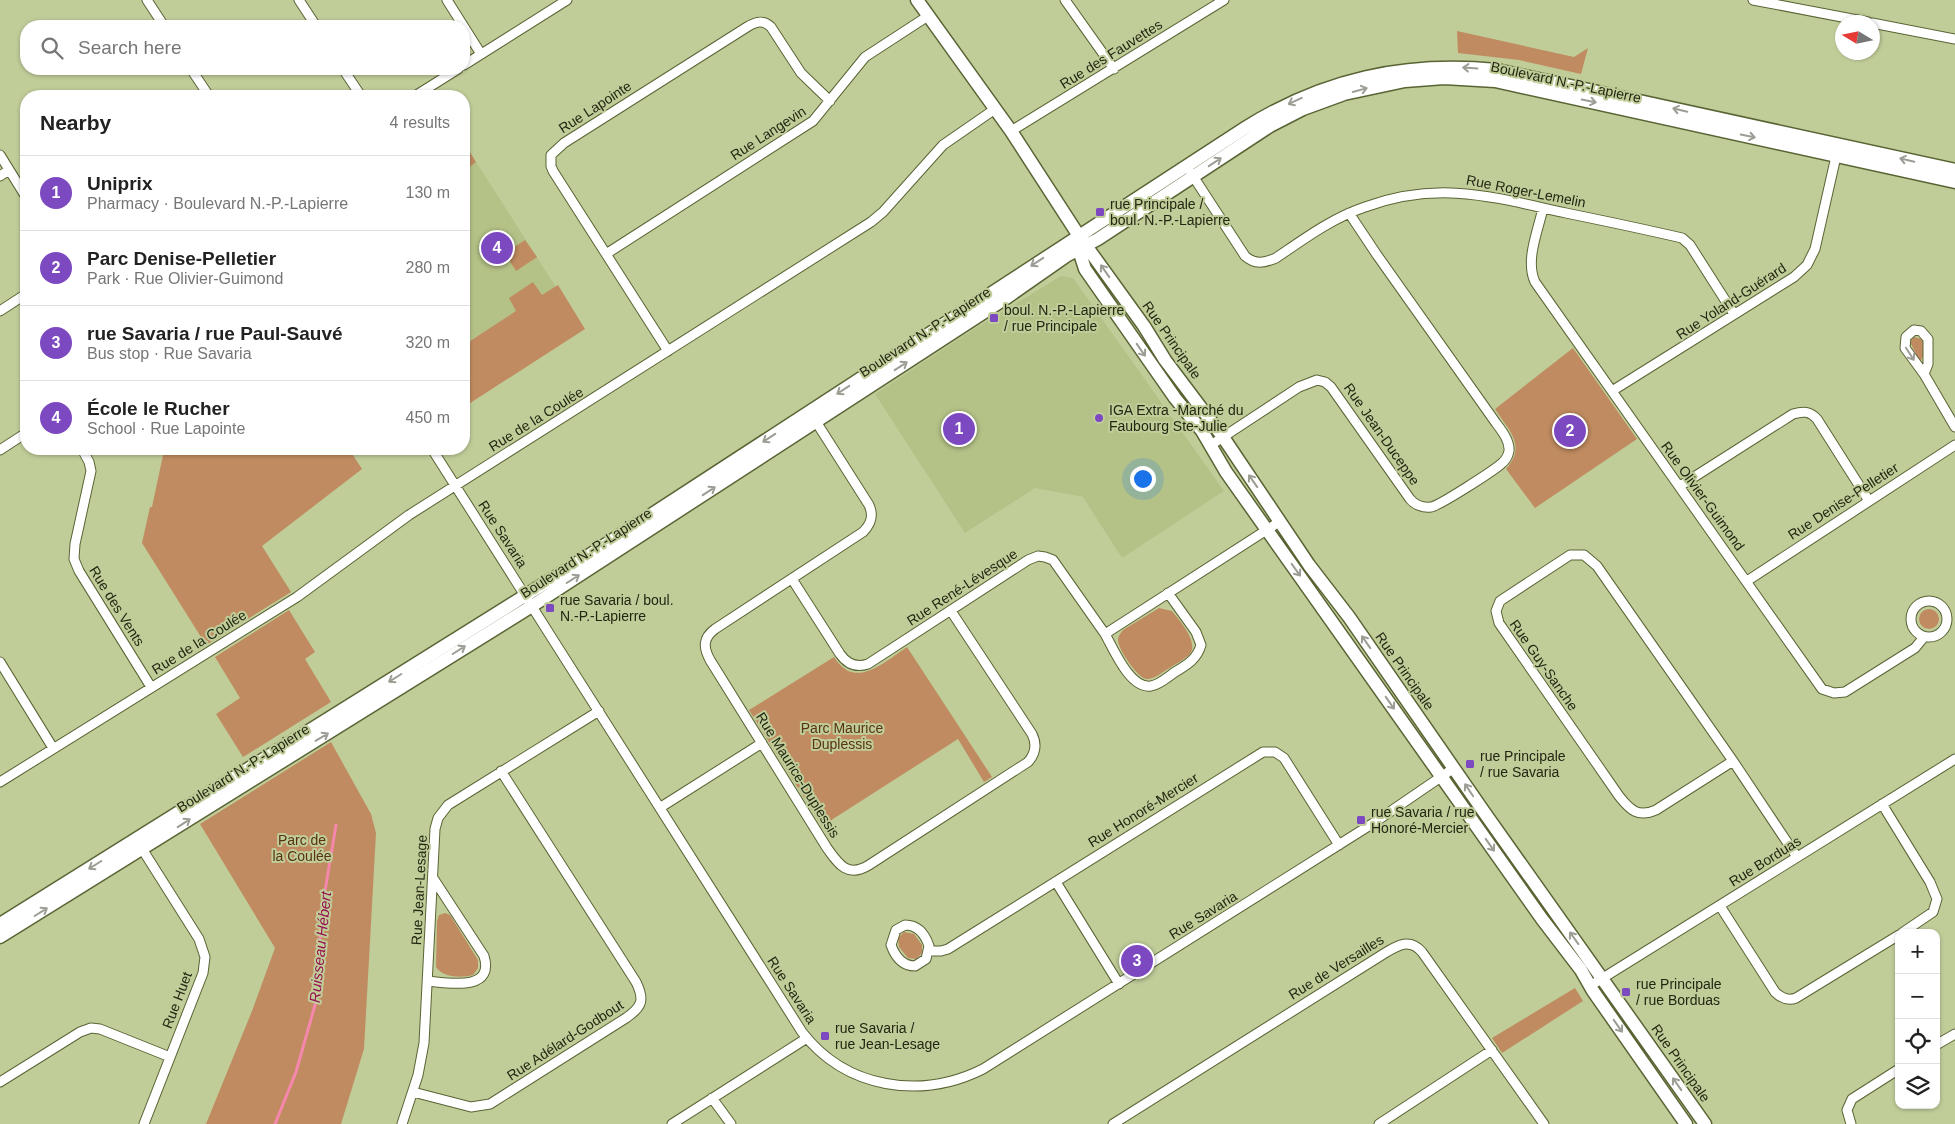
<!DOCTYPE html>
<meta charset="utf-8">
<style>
body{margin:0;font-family:Helvetica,sans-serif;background:#f2f2f2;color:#222}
.controls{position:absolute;right:15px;bottom:15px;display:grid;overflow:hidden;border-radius:10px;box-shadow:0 1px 4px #0004}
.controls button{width:45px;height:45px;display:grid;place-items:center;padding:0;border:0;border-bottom:1px solid #e0e0e0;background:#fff;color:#222;font:25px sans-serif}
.compass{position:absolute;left:1835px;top:15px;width:45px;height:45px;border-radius:50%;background:#fff;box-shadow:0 1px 4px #0004;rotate:280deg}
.you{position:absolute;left:1142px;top:478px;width:18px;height:18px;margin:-12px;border:4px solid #fff;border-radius:50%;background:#1a73e8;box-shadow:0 0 0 8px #1a73e833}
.badge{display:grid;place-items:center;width:32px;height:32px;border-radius:50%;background:#7c49c1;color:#fff;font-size:16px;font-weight:700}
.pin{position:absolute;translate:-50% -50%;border:2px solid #fff;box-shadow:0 1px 5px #0006}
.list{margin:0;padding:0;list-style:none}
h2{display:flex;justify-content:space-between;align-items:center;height:65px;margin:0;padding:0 20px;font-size:21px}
h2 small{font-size:16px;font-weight:400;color:#767676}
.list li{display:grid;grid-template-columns:32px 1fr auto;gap:15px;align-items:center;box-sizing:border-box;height:75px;padding:0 20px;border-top:1px solid #e0e0e0}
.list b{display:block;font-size:19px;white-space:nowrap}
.list p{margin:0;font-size:16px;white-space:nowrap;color:#767676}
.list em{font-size:16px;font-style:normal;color:#767676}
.icon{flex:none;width:28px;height:28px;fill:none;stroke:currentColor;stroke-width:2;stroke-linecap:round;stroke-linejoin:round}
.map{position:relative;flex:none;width:1955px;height:1124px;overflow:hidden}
.search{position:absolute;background:#fff;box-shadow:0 1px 4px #0004;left:20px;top:20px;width:450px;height:55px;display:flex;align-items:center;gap:12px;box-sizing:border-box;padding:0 18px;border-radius:20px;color:#767676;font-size:19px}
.panel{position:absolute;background:#fff;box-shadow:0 1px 4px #0004;left:20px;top:90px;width:450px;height:365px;border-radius:20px}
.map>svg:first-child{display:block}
</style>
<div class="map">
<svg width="1955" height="1124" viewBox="0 0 1955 1124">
<rect width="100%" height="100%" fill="#c0cd99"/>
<path fill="#b4c287" d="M464 143 556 287 464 345Z
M1061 276 1073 278 1224 491 1122 558 1083 497 1035 488 965 533 875 394 971 331Z"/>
<path fill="#c08b60" d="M1457 31 1574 57 1588 48 1581 74 1519 60 1458 53Z
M464 143 476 162 464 171Z
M525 240 537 257 516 271 505 253Z
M533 282 542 295 558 285 585 329 464 407V345L516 311 509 298Z
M1914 337 1922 339C1924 344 1925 355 1921 360H1919L1910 342Z
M1573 348 1637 439 1535 508 1506 469C1527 445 1509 431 1495 409Z
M159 449H349L362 469 262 546 291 592 206 645 142 543 150 507H152L163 455Z
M1159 608 1172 611C1179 620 1199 642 1190 654 1185 659 1177 663 1171 667 1164 671 1155 679 1147 679 1138 679 1118 649 1118 640 1118 636 1121 633 1123 630Z
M1919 619a10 10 0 1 1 20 0a10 10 0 1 1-20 0Z
M289 610 315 652 305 659 331 702 243 757 216 714 240 698 215 657Z
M907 647 992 777 984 782 958 739 822 826 749 710 834 657C855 691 884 662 907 647Z
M331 742 371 814 376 833 364 1049 341 1124H206L252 1011 275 948 200 824Z
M445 913 450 915 478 960V968L473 975C462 978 443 978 436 967L437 921 439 915Z
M904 932 914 934 922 945V953L916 959 908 958 899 947 898 938Z
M1575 988 1583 1001 1502 1053 1492 1038Z"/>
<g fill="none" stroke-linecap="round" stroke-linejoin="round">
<path stroke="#f687ac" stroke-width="3" d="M275 1124 296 1072 315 1005 322 909 336 825"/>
<defs>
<path id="street" d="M147 0 164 26
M299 0 316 26
M447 0 481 54
M1065 0 1114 69
M1753 0 1868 22
M1872 23 1955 39
M464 65 567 0
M191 69 209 96
M343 69 361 96
M415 96 458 69
M1011 131 1224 0
M0 155 26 197
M1191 173 1245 256C1255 265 1264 263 1276 258 1304 239 1332 218 1365 207 1439 180 1493 197 1566 213 1605 221 1643 229 1682 238L1690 245 1734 314
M0 176 9 170
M1543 208C1538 231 1525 260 1535 282L1822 689 1834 693 1845 692 1915 648 1924 637
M606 254 813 121 865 57 928 16
M0 311 26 294
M668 351 553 171 551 166V155L564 143 747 27C755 22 763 19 771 27L801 73 830 101
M1924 374 1928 364V339L1921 331 1914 330 1906 337 1905 348 1924 374 1955 427
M1612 391 1794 277 1807 265 1815 249 1837 152
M813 417 869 505C874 516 871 524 863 532L715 629C703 638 703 647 710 660L827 848C839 865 848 878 869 865L1028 762C1036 753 1037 744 1032 734L951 611
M1211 445 1299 387 1317 380 1325 382 1331 387 1410 499C1415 505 1423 508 1431 507 1439 506 1493 471 1501 464 1505 461 1508 456 1509 451 1510 441 1502 431 1496 423L1377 255 1349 213
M82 449 89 462 91 471 75 544 74 559 79 571 151 687
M432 449 802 1032C846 1089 921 1100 983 1069L1375 822 1454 768
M0 450 26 433
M1680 486 1793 414C1803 411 1810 411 1817 419L1869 501
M792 579 840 654C847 664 856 668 868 664L1028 560 1038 556 1045 557 1053 560 1105 634 1279 522
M1747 581 1955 445
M1911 619a18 18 0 1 1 36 0a18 18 0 1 1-36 0Z
M1105 634C1114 650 1130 689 1151 686 1159 685 1168 677 1175 672 1187 665 1197 659 1201 645L1196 632 1168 593
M0 662 53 748
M1733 761 1656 810C1638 818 1630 810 1619 796L1499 623 1496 611 1500 601 1570 555H1584L1597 566 1733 761 1797 857
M0 782 297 597 409 515 871 222 883 212 943 145 995 109
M1882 804 1930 882 1937 899 1933 912 1902 933
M661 807 762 743
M139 844 199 939 205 957 203 973 144 1124
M1056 882 1119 984
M1720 906 1775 992C1781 998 1788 1001 1796 998L1899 935
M905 925C918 925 925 934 929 946L926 959 915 966C902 966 895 956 891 945L896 930Z
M929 951H941L948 949 1263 752H1275L1284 758 1339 845
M428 981C448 983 495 992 484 956L433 878
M1590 986 1955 759
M1936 1045 1955 1034
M0 1082 80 1032 91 1028 100 1029 170 1057
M413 1092 471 1107 490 1104 626 1018C642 1007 645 1000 636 982L501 771
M712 1098 731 1124
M402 1124 418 1075 424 1043 435 829 438 818 448 805 599 711
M672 1124 807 1038
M1113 1124 1385 953C1398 945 1410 938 1422 952L1544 1124
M1379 1124 1492 1050
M1851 1124 1847 1110 1852 1099 1899 1069"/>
<path id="secondary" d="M917 0 1011 131 1079 236 1144 326 1165 360 1223 437 1309 565 1349 617 1484 812 1705 1124
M1077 244 1085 269 1175 398 1202 431 1226 472 1542 919 1581 970 1593 991 1686 1124
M0 924 571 567 1245 128C1323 79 1405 61 1497 70L1955 170
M0 937 532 606 1006 298 1066 256 1098 239 1270 126 1303 109 1344 94 1405 81 1444 78 1495 81 1955 182"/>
</defs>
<use href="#street" stroke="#596434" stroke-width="11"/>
<use href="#secondary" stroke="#596434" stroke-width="15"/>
<use href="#street" stroke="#fff" stroke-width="9"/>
<use href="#secondary" stroke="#fff" stroke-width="12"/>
</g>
<defs><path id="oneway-shaft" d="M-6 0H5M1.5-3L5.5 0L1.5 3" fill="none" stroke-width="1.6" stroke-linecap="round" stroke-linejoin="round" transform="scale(1.25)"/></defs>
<g stroke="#9c9e95">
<use href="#oneway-shaft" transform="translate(1470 68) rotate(-176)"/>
<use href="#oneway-shaft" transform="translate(1360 90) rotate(-15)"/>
<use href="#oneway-shaft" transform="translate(1295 101) rotate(155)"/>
<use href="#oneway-shaft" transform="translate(1589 101) rotate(12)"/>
<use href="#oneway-shaft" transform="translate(1680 110) rotate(-167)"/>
<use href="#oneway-shaft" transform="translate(1748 136) rotate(12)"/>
<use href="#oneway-shaft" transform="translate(1907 160) rotate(-167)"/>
<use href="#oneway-shaft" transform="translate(1215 162) rotate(-33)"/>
<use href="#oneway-shaft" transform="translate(1037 262) rotate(147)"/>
<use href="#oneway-shaft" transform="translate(1105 271) rotate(-125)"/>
<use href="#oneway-shaft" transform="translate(1141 350) rotate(55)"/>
<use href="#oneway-shaft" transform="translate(1910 354) rotate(57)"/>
<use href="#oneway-shaft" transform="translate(901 366) rotate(-33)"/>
<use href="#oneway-shaft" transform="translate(843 390) rotate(147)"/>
<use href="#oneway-shaft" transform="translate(769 438) rotate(147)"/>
<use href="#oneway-shaft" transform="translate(1253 481) rotate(-125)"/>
<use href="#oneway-shaft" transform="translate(709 491) rotate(-33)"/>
<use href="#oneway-shaft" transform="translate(1296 570) rotate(55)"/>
<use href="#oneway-shaft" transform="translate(573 579) rotate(-32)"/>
<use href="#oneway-shaft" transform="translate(1366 642) rotate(-125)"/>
<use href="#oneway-shaft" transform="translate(459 650) rotate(-32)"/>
<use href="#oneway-shaft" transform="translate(395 678) rotate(148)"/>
<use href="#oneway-shaft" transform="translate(1390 703) rotate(55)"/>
<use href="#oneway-shaft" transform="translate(322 737) rotate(-31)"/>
<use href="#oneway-shaft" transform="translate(1469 790) rotate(-124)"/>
<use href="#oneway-shaft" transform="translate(184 823) rotate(-33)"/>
<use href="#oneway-shaft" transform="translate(1490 845) rotate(55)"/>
<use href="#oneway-shaft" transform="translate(95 865) rotate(148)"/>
<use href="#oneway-shaft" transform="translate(41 912) rotate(-32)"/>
<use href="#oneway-shaft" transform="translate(1574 938) rotate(-126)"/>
<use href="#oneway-shaft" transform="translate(1618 1026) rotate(55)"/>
<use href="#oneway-shaft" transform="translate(1677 1084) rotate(-125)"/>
</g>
<g fill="#7c49c1" stroke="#c0cd99" stroke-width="2">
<rect x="1095" y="207" width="10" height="10" rx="2.5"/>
<rect x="989" y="313" width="10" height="10" rx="2.5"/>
<circle cx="1099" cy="418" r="5"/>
<rect x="545" y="603" width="10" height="10" rx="2.5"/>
<rect x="1465" y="759" width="10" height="10" rx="2.5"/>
<rect x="1356" y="815" width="10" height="10" rx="2.5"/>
<rect x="1621" y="987" width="10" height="10" rx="2.5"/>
<rect x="820" y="1031" width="10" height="10" rx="2.5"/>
</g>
<g text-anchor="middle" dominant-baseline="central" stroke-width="4" stroke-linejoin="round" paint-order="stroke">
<g font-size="14" fill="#222713" stroke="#c0cd99">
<text transform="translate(1111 54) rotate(-32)">Rue des Fauvettes</text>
<text transform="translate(1566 82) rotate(12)">Boulevard N.-P.-Lapierre</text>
<text transform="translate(595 107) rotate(-33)">Rue Lapointe</text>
<text transform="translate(768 133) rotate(-33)">Rue Langevin</text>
<text transform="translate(1526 191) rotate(11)">Rue Roger-Lemelin</text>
<text transform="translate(1731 301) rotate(-33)">Rue Yoland-Guérard</text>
<text transform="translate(925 332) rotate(-33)">Boulevard N.-P.-Lapierre</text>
<text transform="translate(1172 340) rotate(55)">Rue Principale</text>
<text transform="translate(536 419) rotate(-32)">Rue de la Coulée</text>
<text transform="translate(1382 434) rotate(55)">Rue Jean-Duceppe</text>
<text transform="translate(1703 496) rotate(54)">Rue Olivier-Guimond</text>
<text transform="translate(1843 501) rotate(-33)">Rue Denise-Pelletier</text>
<text transform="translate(503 534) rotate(57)">Rue Savaria</text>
<text transform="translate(586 553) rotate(-33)">Boulevard N.-P.-Lapierre</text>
<text transform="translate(962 587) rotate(-33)">Rue René-Lévesque</text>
<text transform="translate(117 606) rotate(58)">Rue des Vents</text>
<text transform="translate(199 642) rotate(-32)">Rue de la Coulée</text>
<text transform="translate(1544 665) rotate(55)">Rue Guy-Sanche</text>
<text transform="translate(1405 671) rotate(55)">Rue Principale</text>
<text transform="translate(243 768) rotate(-32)">Boulevard N.-P.-Lapierre</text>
<text transform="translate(798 775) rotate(58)">Rue Maurice-Duplessis</text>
<text transform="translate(1143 810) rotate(-32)">Rue Honoré-Mercier</text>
<text transform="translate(1765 861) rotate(-32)">Rue Borduas</text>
<text transform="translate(419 890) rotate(-87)">Rue Jean-Lesage</text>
<text transform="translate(1203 915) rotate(-32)">Rue Savaria</text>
<text transform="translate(1336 967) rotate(-32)">Rue de Versailles</text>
<text transform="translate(792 990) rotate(57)">Rue Savaria</text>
<text transform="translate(177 1000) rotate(-69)">Rue Huet</text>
<text transform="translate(565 1040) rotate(-33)">Rue Adélard-Godbout</text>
<text transform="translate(1681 1063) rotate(55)">Rue Principale</text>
</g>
<g font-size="14" fill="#222713" stroke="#c0cd99" text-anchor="start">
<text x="1110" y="204">rue Principale /<tspan x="1110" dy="16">boul. N.-P.-Lapierre</tspan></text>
<text x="1004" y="310">boul. N.-P.-Lapierre<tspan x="1004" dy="16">/ rue Principale</tspan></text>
<text x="1109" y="410">IGA Extra -Marché du<tspan x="1109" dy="16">Faubourg Ste-Julie</tspan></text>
<text x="560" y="600">rue Savaria / boul.<tspan x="560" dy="16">N.-P.-Lapierre</tspan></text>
<text x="1480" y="756">rue Principale<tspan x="1480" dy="16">/ rue Savaria</tspan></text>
<text x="1371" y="812">rue Savaria / rue<tspan x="1371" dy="16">Honoré-Mercier</tspan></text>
<text x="1636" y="984">rue Principale<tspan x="1636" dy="16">/ rue Borduas</tspan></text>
<text x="835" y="1028">rue Savaria /<tspan x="835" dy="16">rue Jean-Lesage</tspan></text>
</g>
<g font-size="14" fill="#573313" stroke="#c0cd99">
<text x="842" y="728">Parc Maurice<tspan x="842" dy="16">Duplessis</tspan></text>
<text x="302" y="840">Parc de<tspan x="302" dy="16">la Coulée</tspan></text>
</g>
<g font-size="15" font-style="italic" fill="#971151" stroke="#c0cd99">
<text transform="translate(320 947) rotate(-84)">Ruisseau Hébert</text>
</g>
</g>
</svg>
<div class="controls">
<button>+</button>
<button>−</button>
<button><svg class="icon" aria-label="locate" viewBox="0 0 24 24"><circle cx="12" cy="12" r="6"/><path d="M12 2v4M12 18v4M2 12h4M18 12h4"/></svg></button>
<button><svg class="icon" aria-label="layers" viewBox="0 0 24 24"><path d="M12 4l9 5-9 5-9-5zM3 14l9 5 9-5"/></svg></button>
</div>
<svg class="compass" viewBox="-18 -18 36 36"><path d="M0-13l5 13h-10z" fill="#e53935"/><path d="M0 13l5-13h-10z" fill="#767676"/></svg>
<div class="you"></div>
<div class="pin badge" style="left:959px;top:429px">1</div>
<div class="pin badge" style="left:1570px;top:431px">2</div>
<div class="pin badge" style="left:1137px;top:961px">3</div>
<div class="pin badge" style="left:497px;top:248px">4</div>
<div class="search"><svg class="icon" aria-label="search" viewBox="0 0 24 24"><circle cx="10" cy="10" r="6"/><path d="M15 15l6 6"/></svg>Search here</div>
<section class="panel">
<h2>Nearby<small>4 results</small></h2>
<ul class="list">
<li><span class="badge">1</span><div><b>Uniprix</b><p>Pharmacy · Boulevard N.-P.-Lapierre</p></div><em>130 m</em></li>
<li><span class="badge">2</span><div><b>Parc Denise-Pelletier</b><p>Park · Rue Olivier-Guimond</p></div><em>280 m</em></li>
<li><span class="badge">3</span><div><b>rue Savaria / rue Paul-Sauvé</b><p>Bus stop · Rue Savaria</p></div><em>320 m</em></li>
<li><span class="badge">4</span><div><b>École le Rucher</b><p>School · Rue Lapointe</p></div><em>450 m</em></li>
</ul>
</section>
</div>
